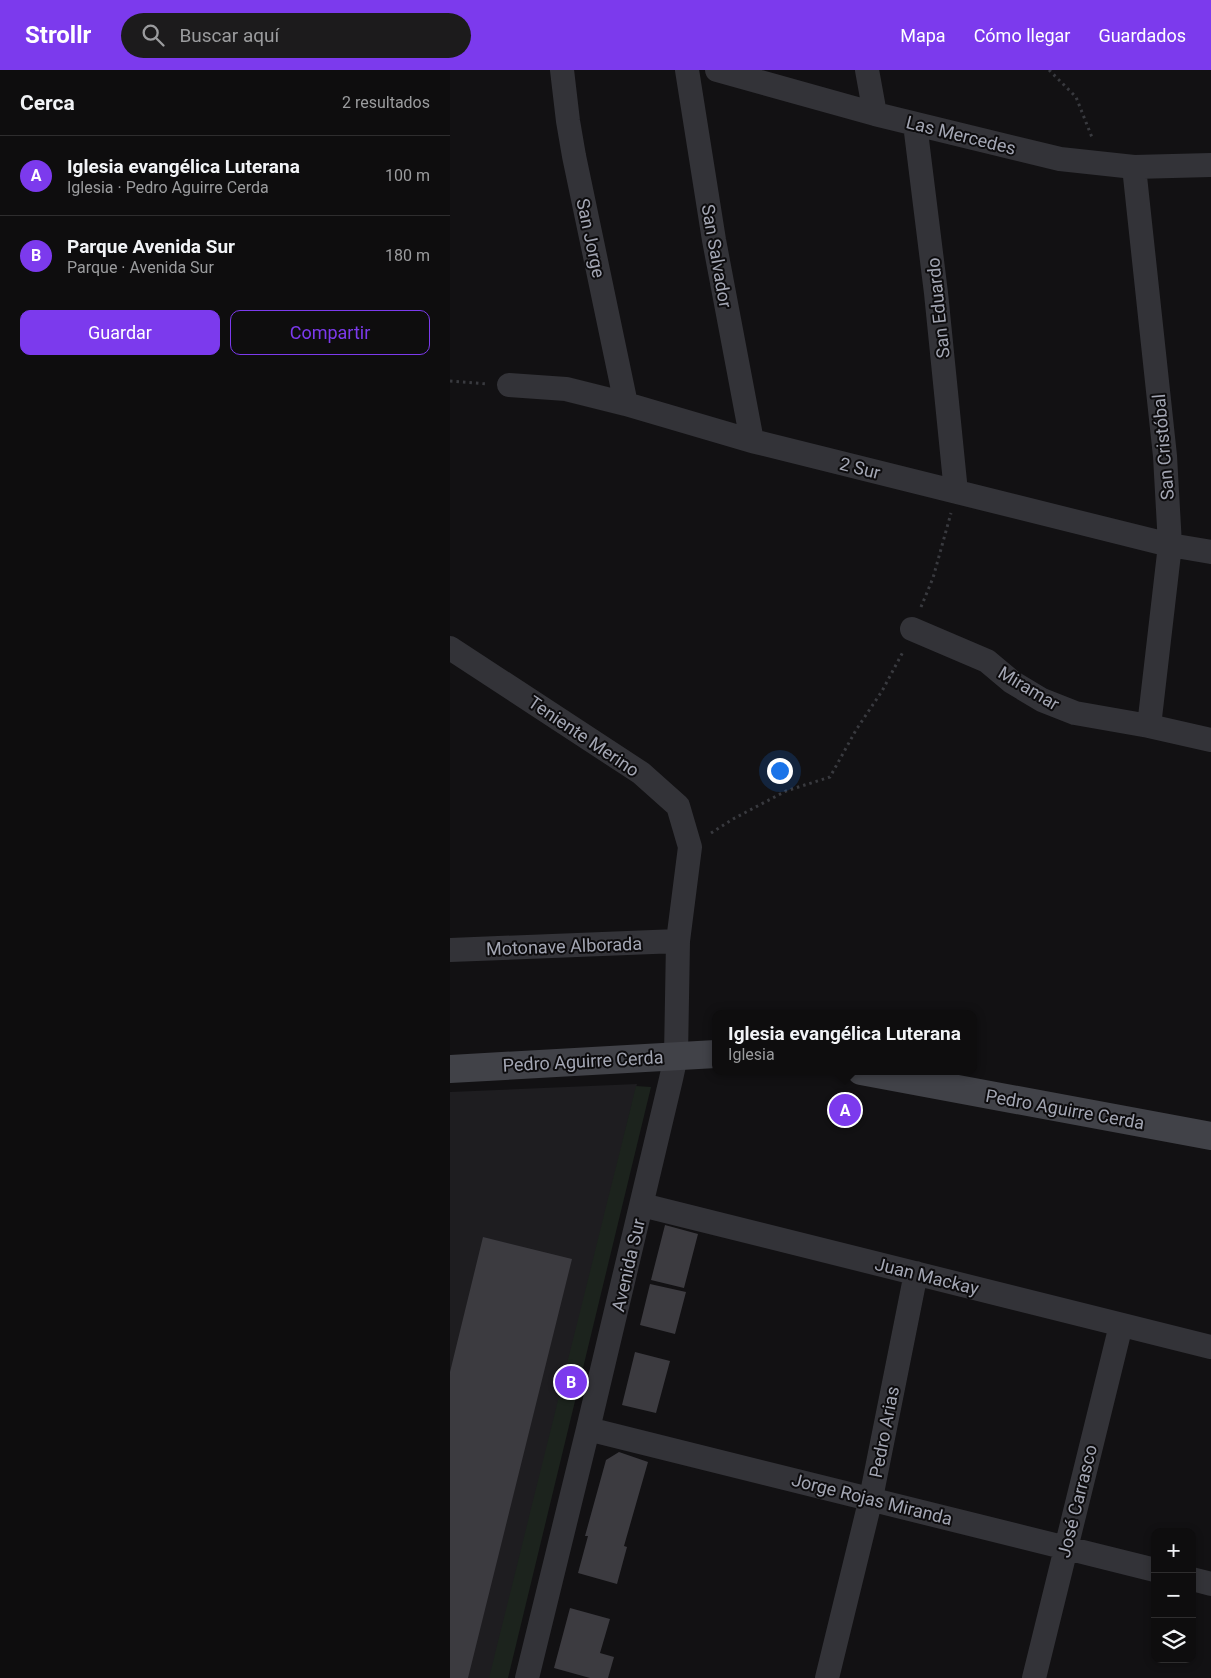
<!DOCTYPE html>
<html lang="es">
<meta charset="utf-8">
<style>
body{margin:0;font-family:Roboto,sans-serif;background:#1c1b1c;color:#f1f3f6}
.controls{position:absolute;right:15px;bottom:15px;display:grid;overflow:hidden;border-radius:10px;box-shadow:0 2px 8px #0003}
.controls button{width:45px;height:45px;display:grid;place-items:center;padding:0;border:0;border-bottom:1px solid #2e2d2e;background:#0e0d0e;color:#f1f3f6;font:25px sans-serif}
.you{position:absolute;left:329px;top:700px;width:18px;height:18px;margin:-12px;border:4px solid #fff;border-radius:50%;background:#1a73e8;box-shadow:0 0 0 8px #1a73e833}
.badge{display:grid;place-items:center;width:32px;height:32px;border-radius:50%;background:#7c3aed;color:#fff;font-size:16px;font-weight:700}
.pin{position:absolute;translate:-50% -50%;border:2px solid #fff;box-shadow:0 1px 5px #0006}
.popup{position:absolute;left:262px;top:940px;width:265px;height:65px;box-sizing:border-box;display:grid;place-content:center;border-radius:10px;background:#0e0d0e;filter:drop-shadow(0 1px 4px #0005);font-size:16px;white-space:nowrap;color:#9b9c9e}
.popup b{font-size:19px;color:#f1f3f6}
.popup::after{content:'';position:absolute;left:50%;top:100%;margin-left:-10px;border:10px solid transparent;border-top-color:#0e0d0e}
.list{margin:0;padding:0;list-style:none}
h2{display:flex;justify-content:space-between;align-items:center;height:65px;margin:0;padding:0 20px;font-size:21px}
h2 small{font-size:16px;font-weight:400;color:#9b9c9e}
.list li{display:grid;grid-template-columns:32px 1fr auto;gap:15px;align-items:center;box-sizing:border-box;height:80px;padding:0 20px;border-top:1px solid #2e2d2e}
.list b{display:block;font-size:19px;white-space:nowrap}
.list p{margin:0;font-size:16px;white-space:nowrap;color:#9b9c9e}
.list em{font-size:16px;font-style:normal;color:#9b9c9e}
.actions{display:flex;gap:10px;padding:15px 20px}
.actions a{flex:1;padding:11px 0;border:1px solid #7c3aed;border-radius:10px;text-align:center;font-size:18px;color:#7c3aed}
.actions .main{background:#7c3aed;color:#fff}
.icon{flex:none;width:28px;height:28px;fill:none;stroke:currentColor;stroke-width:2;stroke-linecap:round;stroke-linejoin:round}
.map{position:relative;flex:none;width:761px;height:1608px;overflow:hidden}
header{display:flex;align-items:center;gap:30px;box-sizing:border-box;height:70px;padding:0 25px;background:#7c3aed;color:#fff}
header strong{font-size:24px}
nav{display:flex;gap:28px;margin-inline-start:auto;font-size:18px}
.search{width:350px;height:45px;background:#1c1b1c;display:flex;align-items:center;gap:12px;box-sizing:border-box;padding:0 18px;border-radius:28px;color:#9b9c9e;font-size:19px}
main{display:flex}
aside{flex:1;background:#0e0d0e}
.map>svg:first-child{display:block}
</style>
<header>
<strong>Strollr</strong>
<div class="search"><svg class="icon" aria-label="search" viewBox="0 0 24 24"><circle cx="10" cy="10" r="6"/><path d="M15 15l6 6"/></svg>Buscar aquí</div>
<nav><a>Mapa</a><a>Cómo llegar</a><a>Guardados</a></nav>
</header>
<main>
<aside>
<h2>Cerca<small>2 resultados</small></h2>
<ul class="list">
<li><span class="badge">A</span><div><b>Iglesia evangélica Luterana</b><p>Iglesia · Pedro Aguirre Cerda</p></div><em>100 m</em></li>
<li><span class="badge">B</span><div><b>Parque Avenida Sur</b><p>Parque · Avenida Sur</p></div><em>180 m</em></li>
</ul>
<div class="actions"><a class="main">Guardar</a><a>Compartir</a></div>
</aside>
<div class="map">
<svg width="761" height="1608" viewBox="0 0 761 1608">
<rect width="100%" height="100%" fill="#121113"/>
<path fill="#1e1d20" d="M187 1014 41 1608H0V1022Z"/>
<path fill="#1c231d" d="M186 1016 201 1017 58 1608H39Z"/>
<path fill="#3c3b40" d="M215 1155 248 1164 234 1218 201 1210Z
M33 1167 122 1189 18 1608H0V1302Z
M200 1214 236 1222 225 1264 190 1255Z
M185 1282 220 1291 206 1343 172 1335Z
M169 1382 198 1392 174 1476 177 1477 167 1514 128 1503 138 1466H135L156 1390Z
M120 1538 160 1549 150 1583 164 1587 158 1608H140L104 1598Z"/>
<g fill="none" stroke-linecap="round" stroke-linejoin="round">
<path stroke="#393a3f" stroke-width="3" stroke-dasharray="2.5 4" stroke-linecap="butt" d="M599 0 626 27 643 70
M0 311 37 314
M471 537 483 508 501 443
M261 763 283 749 336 721 380 707 406 660 432 621 454 580"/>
<path stroke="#333338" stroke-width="24" d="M112 0 118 51 124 86 176 334
M237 0 264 170 302 371
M267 0 425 44 610 89 684 97 761 95
M417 0 425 44
M465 54 486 223 506 422
M684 97 715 386 720 475 699 656
M59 315 116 319 176 334 302 371 720 475 761 482
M462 559 537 591 562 612 592 630 625 643 699 656 761 670
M0 578 191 703 228 736 240 777 228 871 226 986 221 1009 138 1359 77 1608
M0 880 228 871
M192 1135 761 1277
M138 1359 705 1500
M742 1509 761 1514
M377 1608 421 1428 466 1203
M584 1608 671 1255"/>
<path stroke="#414248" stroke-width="28" d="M0 999 266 984
M411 1001 761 1066"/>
</g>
<g text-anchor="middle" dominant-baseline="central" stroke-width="4" stroke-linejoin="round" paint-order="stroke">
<g font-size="18" fill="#a3a6b3" stroke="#0d0c0e">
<text transform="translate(511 65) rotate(14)">Las Mercedes</text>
<text transform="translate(141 168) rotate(78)">San Jorge</text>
<text transform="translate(267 186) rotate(80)">San Salvador</text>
<text transform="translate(488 238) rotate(-96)">San Eduardo</text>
<text transform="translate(713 377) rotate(-95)">San Cristóbal</text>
<text transform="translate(410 398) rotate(14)">2 Sur</text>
<text transform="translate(579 618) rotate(31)">Miramar</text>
<text transform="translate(134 666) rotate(34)">Teniente Merino</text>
<text transform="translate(114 876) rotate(-2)">Motonave Alborada</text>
<text transform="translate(133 991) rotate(-3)">Pedro Aguirre Cerda</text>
<text transform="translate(615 1039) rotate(10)">Pedro Aguirre Cerda</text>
<text transform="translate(178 1195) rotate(-77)">Avenida Sur</text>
<text transform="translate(477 1206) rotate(14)">Juan Mackay</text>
<text transform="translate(434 1362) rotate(-79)">Pedro Arias</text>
<text transform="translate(422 1429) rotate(14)">Jorge Rojas Miranda</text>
<text transform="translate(627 1431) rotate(-76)">José Carrasco</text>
</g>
</g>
</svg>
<div class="controls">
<button>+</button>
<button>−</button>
<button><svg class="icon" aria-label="layers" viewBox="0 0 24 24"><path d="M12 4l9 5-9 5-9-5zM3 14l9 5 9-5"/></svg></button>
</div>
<div class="you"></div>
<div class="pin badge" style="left:395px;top:1040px">A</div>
<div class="popup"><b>Iglesia evangélica Luterana</b>Iglesia</div>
<div class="pin badge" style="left:121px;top:1312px">B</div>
</div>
</main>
